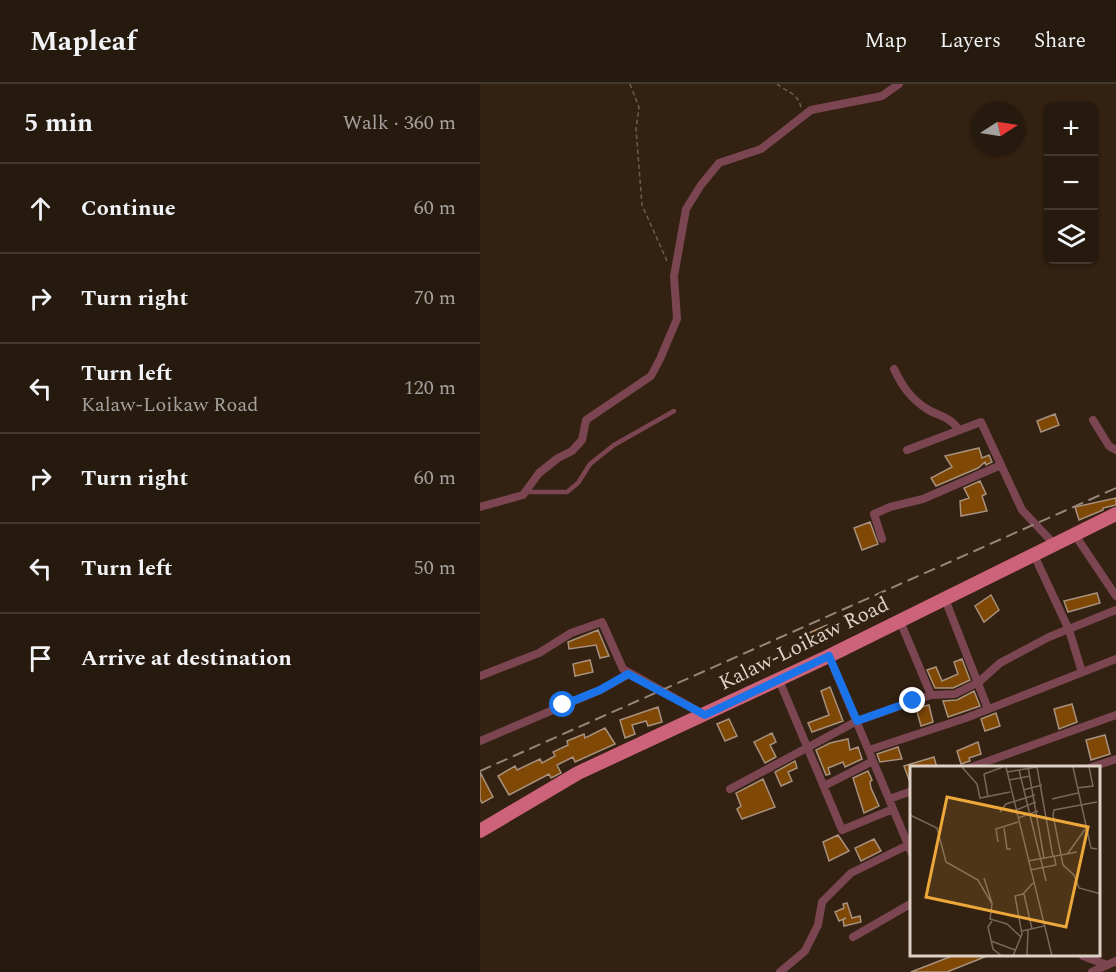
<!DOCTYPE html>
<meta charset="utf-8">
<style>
body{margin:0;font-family:Spectral,serif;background:#2e2216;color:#f1f3f6}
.controls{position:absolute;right:18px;top:18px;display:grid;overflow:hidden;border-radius:9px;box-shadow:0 2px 4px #0004}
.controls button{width:54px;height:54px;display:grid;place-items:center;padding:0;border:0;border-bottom:2px solid #42382e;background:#26190d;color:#f1f3f6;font:30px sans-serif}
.compass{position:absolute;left:492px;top:18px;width:54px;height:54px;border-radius:50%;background:#26190d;box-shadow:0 2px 4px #0004;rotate:78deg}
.stop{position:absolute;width:18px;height:18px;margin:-14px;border:4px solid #1a73e8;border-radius:50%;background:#fff}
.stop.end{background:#1a73e8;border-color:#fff;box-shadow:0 2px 6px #0008}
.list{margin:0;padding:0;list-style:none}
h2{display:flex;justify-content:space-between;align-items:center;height:78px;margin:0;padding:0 24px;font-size:26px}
h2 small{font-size:20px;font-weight:400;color:#a4a09d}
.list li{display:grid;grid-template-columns:39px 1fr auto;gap:18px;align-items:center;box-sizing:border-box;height:90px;padding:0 24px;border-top:2px solid #42382e}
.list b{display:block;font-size:22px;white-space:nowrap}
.list p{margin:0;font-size:20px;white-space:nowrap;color:#a4a09d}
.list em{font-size:20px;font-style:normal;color:#a4a09d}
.icon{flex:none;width:33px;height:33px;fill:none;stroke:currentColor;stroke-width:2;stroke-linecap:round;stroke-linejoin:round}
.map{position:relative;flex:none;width:636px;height:888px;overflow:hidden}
header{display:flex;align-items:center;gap:36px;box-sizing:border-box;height:84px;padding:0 30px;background:#26190d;border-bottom:2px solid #42382e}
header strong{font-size:28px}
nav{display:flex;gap:33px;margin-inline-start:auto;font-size:21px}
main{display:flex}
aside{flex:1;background:#26190d}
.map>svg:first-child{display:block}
</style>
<header>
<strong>Mapleaf</strong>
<nav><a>Map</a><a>Layers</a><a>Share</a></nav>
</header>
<main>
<aside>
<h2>5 min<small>Walk · 360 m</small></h2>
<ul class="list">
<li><svg class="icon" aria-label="ahead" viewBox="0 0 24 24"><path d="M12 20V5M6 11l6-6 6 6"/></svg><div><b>Continue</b></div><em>60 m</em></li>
<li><svg class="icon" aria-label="right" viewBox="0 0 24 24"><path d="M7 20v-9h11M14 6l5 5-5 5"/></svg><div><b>Turn right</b></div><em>70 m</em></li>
<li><svg class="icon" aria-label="left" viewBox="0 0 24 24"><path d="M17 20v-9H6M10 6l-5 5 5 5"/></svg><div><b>Turn left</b><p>Kalaw-Loikaw Road</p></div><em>120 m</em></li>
<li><svg class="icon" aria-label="right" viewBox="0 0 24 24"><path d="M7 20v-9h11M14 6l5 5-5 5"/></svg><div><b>Turn right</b></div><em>60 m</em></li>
<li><svg class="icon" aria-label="left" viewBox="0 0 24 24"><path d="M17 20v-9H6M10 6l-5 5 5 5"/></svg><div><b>Turn left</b></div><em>50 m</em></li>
<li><svg class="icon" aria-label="arrive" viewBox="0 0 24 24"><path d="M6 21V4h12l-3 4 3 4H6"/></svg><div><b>Arrive at destination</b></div></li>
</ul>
</aside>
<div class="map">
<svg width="636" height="888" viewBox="0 0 636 888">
<rect width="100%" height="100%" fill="#332111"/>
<path fill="#7f4805" stroke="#a8917e" stroke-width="1.5" d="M575 330 579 341 561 348 557 337Z
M499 364 502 374 509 371 512 378 506 381 505 378 498 384 456 402 451 394 472 383 465 372Z
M500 397 506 410 502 412 507 427 481 432 480 417 489 414 484 404Z
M636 414V421L623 424V426L599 436 595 423Z
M390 438 398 460 382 466 374 444Z
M617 509 620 519 588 528 584 517Z
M511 511 519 526 504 538 495 522Z
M347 541 351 551 325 561 322 552Z
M118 546 129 572 120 574 116 561 89 565 88 558Z
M482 575 490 596 473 604H455L447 586 456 583 462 597 478 590 474 578Z
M110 576 113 588 95 592 93 580Z
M350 603 363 637 332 648 328 639 349 631 341 607Z
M494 607 500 622 468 633 463 617 477 616Z
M592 620 597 638 579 645 574 625Z
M449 621 453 638 441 642 436 624Z
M178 623 182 638 168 642 166 637 152 641 155 650 145 654 140 636Z
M516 629 520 642 505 647 501 635Z
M249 635 257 652 245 657 237 640Z
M125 644 135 660 95 678 93 673 77 681 81 689 71 694 69 690 29 711 18 692 35 682 37 686 60 675 62 679 75 672 73 668 88 661 87 657 104 650 105 654Z
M292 649 296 658 290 661 296 673 285 679 274 658Z
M625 651 630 670 611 676 606 656Z
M368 655 370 666 378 663 382 675 365 683 363 678 348 684 350 690 346 691 336 666 350 659Z
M498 658 501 670 489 674 490 677 481 680 477 667Z
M418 663 422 675 400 678 397 670Z
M454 673 457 684H432L431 701 424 682Z
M315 677 317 684 308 688 312 697 301 702 295 688Z
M388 687 392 696 390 698 391 704 399 722 384 729 373 694Z
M0 688 13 713 2 719 0 715Z
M283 695 295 723 262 735 257 725 261 722 256 709Z
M358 751 369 767 349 777 343 758Z
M394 755 401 767 381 777 375 764Z
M367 819 372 834 380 832 381 838 364 842 363 836 366 834 359 837 355 828 364 824 363 820Z
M472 872H507L467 888H431Z"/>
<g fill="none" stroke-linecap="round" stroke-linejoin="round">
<path stroke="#6e5e50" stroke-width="1.5" stroke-dasharray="4.5 3" stroke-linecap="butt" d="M150 0 159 23 156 45 162 121 187 177
M297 0C307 8 319 10 321 24"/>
<path stroke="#7b4651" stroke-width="4.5" d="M46 408H87L98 399 110 380 134 361 194 327"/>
<path stroke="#7b4651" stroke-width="8" d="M414 285C422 302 431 315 447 325 458 332 471 333 478 345
M613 336 629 362 636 366
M427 366 501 338 542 426 575 461
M0 423 43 411 59 389 78 374 92 367 102 356 106 336 171 292 180 275 197 235 194 192 206 125 221 101 239 79 281 65 331 26 402 12 419 0
M595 451 636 512
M402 455 394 430 410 423 443 415 521 381
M554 471 589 546 602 588
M465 515 508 625
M420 537 451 611
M349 572 432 770
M0 592 59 569 91 549 122 538 143 585 225 631
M299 596 362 746 413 725
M0 657 120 606 149 590
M389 666 486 634 636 575
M489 684 636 631
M609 684 636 675
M344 702 393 677
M250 705 377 637 451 611 475 610 499 598 520 579 569 553 636 526
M409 715 432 707
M373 853 432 819
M603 872 627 881
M300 888 325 867 338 841 342 818 371 789 432 759
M612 888 636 877"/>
<path stroke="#cd627b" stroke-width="14" d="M0 747 98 689 349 572 636 430"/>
<path stroke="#95877a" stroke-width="2" stroke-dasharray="12 6" stroke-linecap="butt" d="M0 687 636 404"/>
</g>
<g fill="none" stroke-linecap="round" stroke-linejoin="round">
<path stroke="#1a73e8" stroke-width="8" d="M83 621 120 606 148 590 225 631 349 572 377 637 433 617"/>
</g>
<g text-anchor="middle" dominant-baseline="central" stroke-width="6" stroke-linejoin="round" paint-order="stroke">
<g font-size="21" fill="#ded2c7" stroke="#332111">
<text transform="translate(324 560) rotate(-26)">Kalaw-Loikaw Road</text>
</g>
</g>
<g transform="translate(430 682)">
<rect width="190" height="190" fill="#332111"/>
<path fill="none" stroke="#77685a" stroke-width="1.5" d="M52 1 67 18 70 32 100 26M96 1 142 190M118 1 134 92M127 1 143 91M163 1 181 82 187 83M109 4 136 115M97 6 127 1M99 14 120 10M167 22 183 20 179 1M113 24 132 19M78 31 74 8 93 1M142 33 168 27M187 36 144 44 143 49 153 99 164 109 169 122 191 128M106 44 126 36M90 46 96 38 125 29M0 49 27 62 36 96 68 114 82 138 80 153 97 158 111 171M108 52 128 45M94 62 97 83H101M88 76 86 63 108 56M158 87 176 62M118 95 167 86M120 104 146 99 144 90M74 112 82 137M114 128 122 163M82 155 78 161 83 183 92 190M112 165 134 160M81 175 105 184M103 190 112 168 105 130 113 128 123 117M117 190 118 164"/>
<path fill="#eda83b" fill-opacity="0.15" stroke="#eda83b" stroke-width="3" d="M37 31 178 61 156 161 16 131Z"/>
<rect width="190" height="190" fill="none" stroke="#ded2c7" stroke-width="3"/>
</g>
</svg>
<div class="controls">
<button>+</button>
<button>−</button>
<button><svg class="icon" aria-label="layers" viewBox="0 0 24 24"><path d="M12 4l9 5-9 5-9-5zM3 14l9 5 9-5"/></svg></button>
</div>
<svg class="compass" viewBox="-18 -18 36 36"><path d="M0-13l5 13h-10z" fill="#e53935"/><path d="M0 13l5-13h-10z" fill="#a4a09d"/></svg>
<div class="stop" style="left:83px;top:621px"></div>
<div class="stop end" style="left:433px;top:617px"></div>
</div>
</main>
